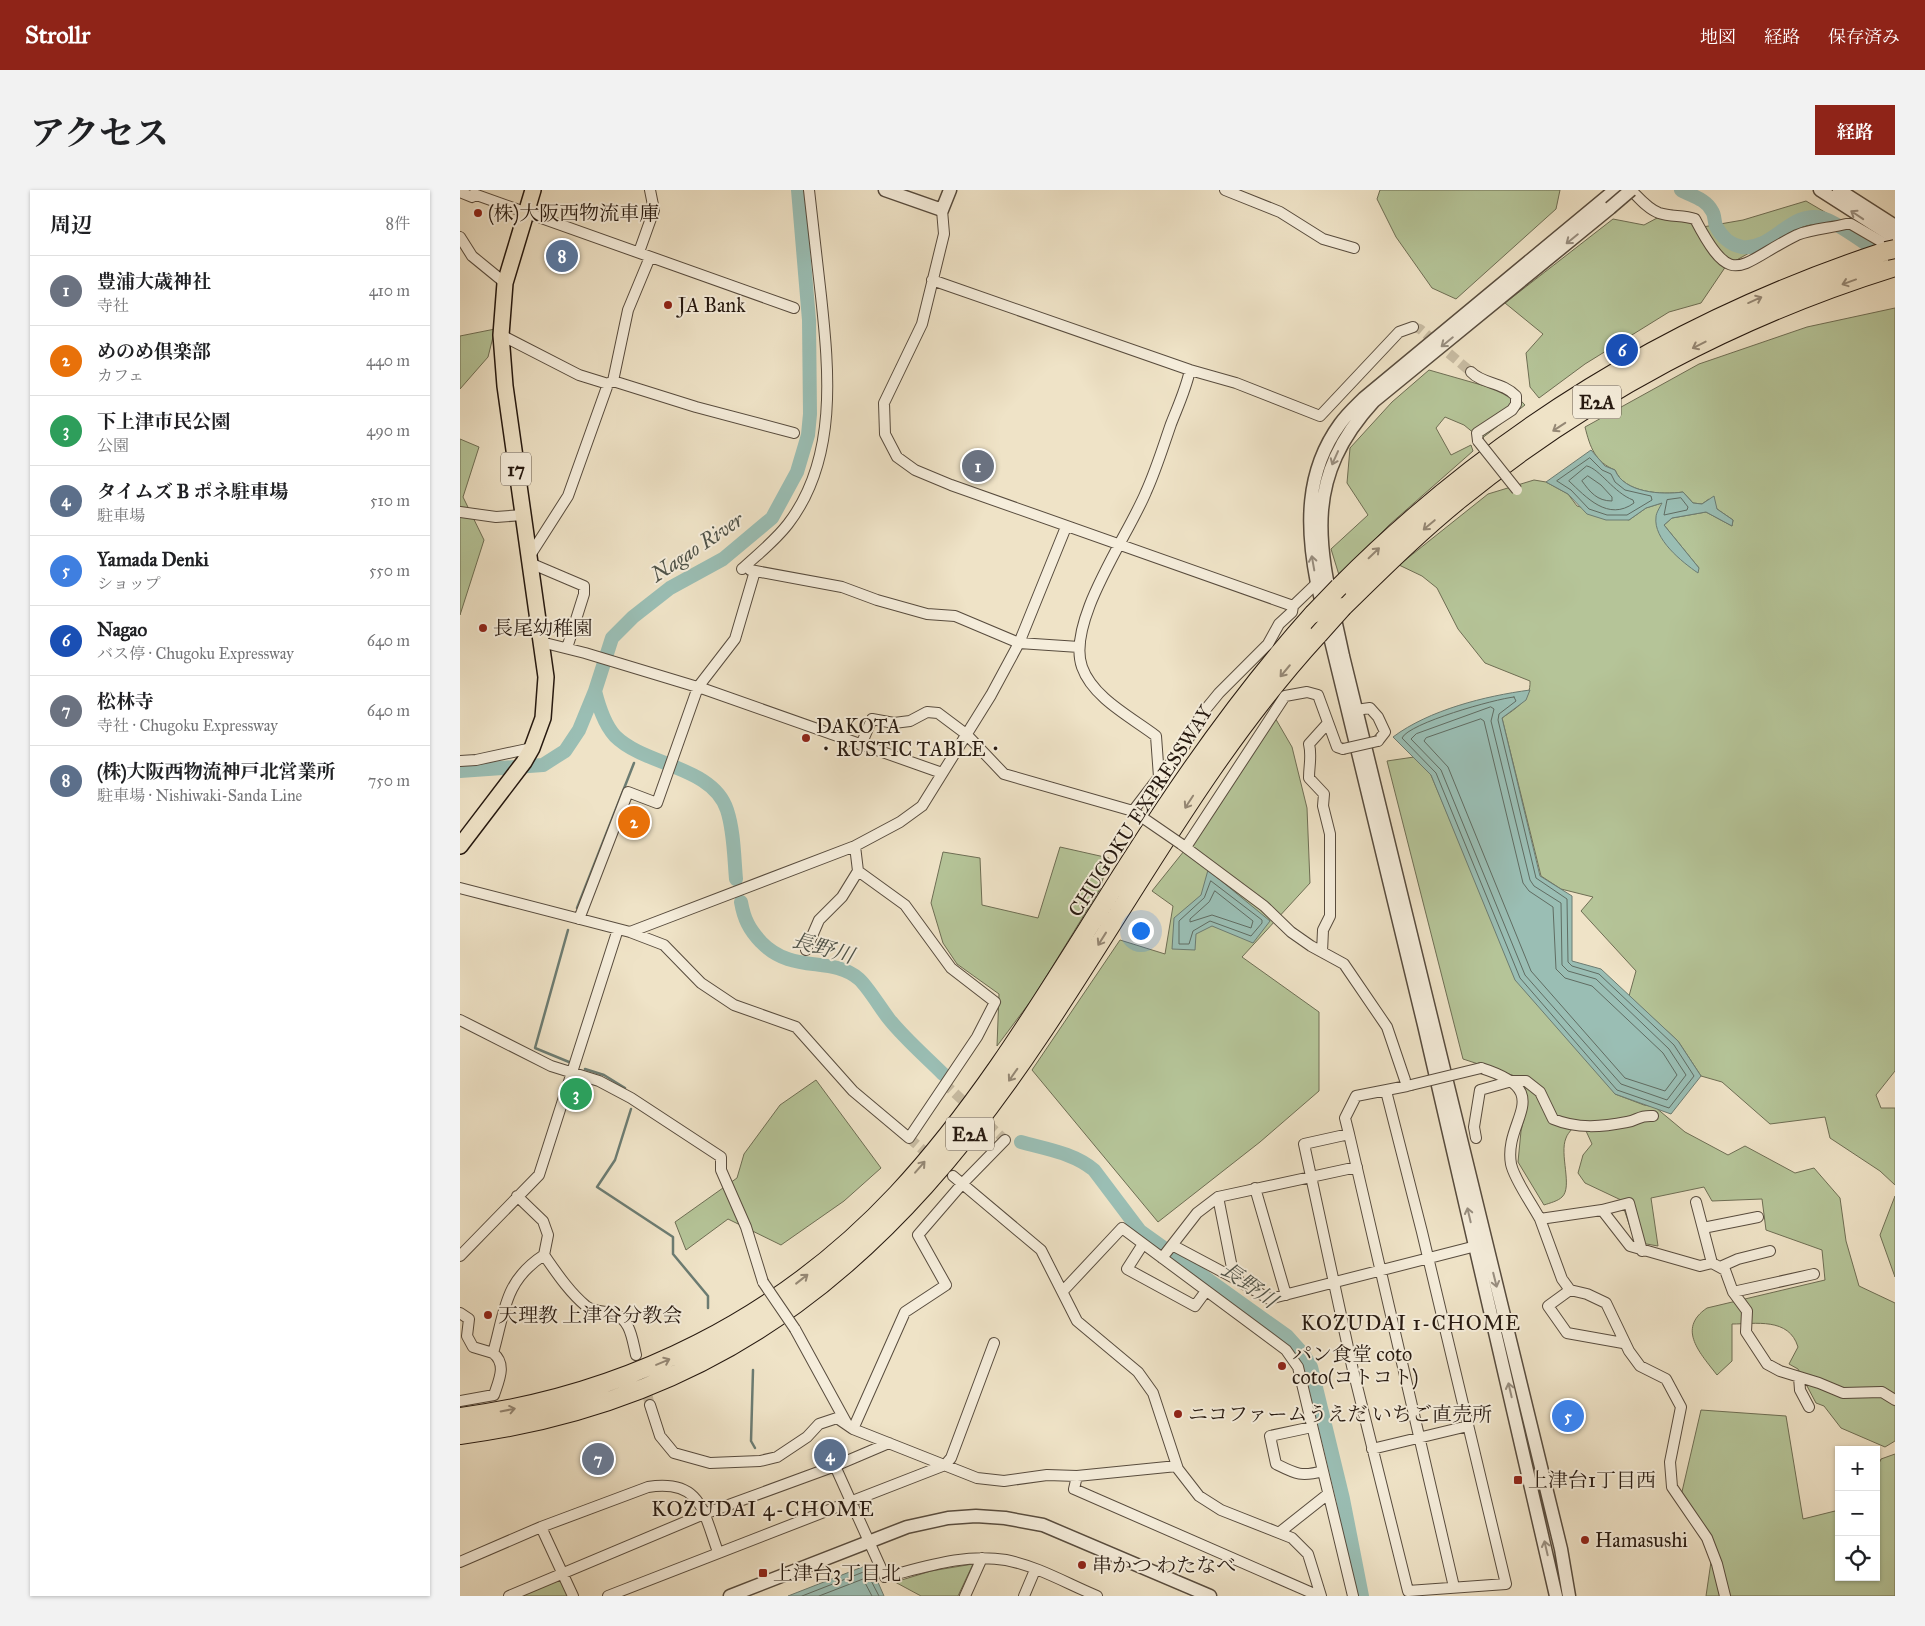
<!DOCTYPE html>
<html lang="ja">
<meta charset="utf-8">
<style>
body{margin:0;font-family:"IM FELL Great Primer","Noto Serif JP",serif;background:#f2f2f2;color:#202124}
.controls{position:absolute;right:15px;bottom:15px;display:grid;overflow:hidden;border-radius:0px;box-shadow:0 1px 4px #0004}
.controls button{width:45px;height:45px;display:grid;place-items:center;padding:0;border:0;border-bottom:1px solid #e0e0e0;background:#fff;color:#202124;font:25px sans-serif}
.you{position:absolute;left:680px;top:740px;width:18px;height:18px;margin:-12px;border:4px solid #fff;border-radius:50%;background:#1a73e8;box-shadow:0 0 0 8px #1a73e833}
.badge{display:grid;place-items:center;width:32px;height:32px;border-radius:50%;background:#8f2418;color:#fff;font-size:16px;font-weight:700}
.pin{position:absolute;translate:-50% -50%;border:2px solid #fff;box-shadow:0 1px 5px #0006}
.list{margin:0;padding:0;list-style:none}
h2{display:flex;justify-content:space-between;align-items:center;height:65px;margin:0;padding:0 20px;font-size:21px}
h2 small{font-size:16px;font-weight:400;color:#757577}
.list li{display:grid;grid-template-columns:32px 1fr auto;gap:15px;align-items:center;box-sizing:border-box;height:70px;padding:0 20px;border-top:1px solid #e0e0e0}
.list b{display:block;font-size:19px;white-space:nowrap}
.list p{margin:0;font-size:16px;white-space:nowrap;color:#757577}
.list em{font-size:16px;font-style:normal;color:#757577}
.icon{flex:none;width:28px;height:28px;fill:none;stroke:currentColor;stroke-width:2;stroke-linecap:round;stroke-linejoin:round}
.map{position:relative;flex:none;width:1435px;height:1406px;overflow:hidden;border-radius:0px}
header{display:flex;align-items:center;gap:30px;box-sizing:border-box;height:70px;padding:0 25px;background:#8f2418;color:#fff}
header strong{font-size:24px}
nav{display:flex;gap:28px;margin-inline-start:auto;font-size:18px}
.intro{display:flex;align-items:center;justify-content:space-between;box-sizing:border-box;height:120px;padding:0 30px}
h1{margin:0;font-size:35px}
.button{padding:12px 22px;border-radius:0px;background:#8f2418;color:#fff;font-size:18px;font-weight:700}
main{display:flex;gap:30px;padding:0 30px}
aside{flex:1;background:#fff;border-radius:0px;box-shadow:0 1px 4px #0004}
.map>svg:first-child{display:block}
</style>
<header>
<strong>Strollr</strong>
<nav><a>地図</a><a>経路</a><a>保存済み</a></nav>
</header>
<div class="intro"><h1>アクセス</h1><a class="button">経路</a></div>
<main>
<aside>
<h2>周辺<small>8件</small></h2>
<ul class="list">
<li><span class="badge" style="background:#6b7280">1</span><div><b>豊浦大歳神社</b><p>寺社</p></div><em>410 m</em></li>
<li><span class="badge" style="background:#e8710a">2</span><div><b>めのめ倶楽部</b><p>カフェ</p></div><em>440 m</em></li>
<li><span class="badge" style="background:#2e9e5b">3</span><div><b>下上津市民公園</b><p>公園</p></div><em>490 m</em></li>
<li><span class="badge" style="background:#5c6f8a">4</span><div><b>タイムズ B ポネ駐車場</b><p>駐車場</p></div><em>510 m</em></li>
<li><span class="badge" style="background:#3f7fe0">5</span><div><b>Yamada Denki</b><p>ショップ</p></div><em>550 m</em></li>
<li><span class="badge" style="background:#1a4fb4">6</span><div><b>Nagao</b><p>バス停 · Chugoku Expressway</p></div><em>640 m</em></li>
<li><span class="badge" style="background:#6b7280">7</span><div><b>松林寺</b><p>寺社 · Chugoku Expressway</p></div><em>640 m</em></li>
<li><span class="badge" style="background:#5c6f8a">8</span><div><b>(株)大阪西物流神戸北営業所</b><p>駐車場 · Nishiwaki-Sanda Line</p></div><em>750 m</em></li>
</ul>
</aside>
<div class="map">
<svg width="1435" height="1406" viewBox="0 0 1435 1406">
<rect width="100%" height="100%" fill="#efe3c7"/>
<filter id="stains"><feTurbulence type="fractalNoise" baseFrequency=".004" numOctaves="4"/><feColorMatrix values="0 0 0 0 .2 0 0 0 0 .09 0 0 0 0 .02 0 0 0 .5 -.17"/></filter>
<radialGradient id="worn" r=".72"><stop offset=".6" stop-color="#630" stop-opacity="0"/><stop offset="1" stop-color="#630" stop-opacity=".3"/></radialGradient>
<path fill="#b5c498" stroke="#6e6e54" d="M920 0H1100L1096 19 996 109 972 98 936 47 917 9Z
M1346 11 1375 28 1330 40 1266 76 1241 113 1209 122 1125 174 1079 208 1070 197 1066 163 1083 144 1045 113 1153 29 1184 35 1212 20 1234 32 1237 38 1283 30Z
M1435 118V881L1416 905 1421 918H1435V995L1420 981 1370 948 1365 927 1310 934 1262 892 1241 886 1218 851 1169 806 1176 781 1121 721 1133 707 1101 699 1081 686 1042 528C1056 518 1071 510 1070 491L1025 473 998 439 977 398 962 386 939 375 1028 304 1074 290 1086 292 1108 304 1117 316 1169 330 1186 318 1202 313 1200 345 1230 377 1239 378 1204 335 1212 328 1246 322 1272 336 1273 330 1257 319 1249 309 1242 314 1233 313 1223 302C1202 305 1164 303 1155 280 1135 272 1130 257 1125 237L1239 174 1347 137Z
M35 139 28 167 0 199V146Z
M969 180 1032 198 1044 193 1065 215 1021 249 1004 235 985 227 976 238 991 265 1011 255 1013 261 929 335 879 385 871 359 908 325 887 293 890 258 932 212Z
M0 249 19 257 3 307 24 350 0 425Z
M814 526 832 557 847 618 850 693 782 767 859 822V901L800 952 698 1032 572 880 660 750 705 764 713 716 692 701 756 621Z
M954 567 971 585 1006 668 1155 904 1184 915 1195 917 1225 942 1268 965 1285 956 1335 983 1354 978 1380 1008 1386 1051 1399 1096 1435 1113V1251L1425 1257 1381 1238 1364 1216 1356 1213 1338 1179 1329 1174 1338 1157C1329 1127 1295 1134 1272 1134V1171L1257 1185C1241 1164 1216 1139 1247 1118L1365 1090 1362 1060 1306 1040 1302 1009 1252 1011 1244 997 1191 1008 1198 1056 1175 1052 1161 1010 1125 993 1118 983 1123 965 1132 954 1121 930C1116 935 1108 942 1106 948 1099 964 1113 997 1102 1007 1098 1011 1090 1013 1084 1015L1058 972 1061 941 1067 915 1055 886 1003 869 927 571Z
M600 657 649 668 640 699 573 808 537 856 539 804 497 774 483 753 471 713 483 662 520 668 522 715 578 728Z
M356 890 421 978 384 1011 321 1055 268 1029 226 1060 215 1032 277 988 284 964 320 915Z
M1435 1006V1087L1420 1045Z
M1241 1220 1326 1226 1343 1329 1379 1320V1387H1416V1280L1421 1269 1435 1264V1406H1246L1253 1358 1221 1306Z
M513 1374 498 1406H461L435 1392 471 1381Z
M101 1388 108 1406H61Z"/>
<path fill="#9abeb4" stroke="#6c7c72" d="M1131 260 1145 276 1155 280C1164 303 1202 305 1223 302L1233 313 1242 314 1254 306 1257 319 1273 330 1272 336 1246 322 1212 328 1204 335 1239 378 1238 383C1222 372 1193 349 1196 327 1196 323 1200 317 1202 313L1186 318 1169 330H1146L1127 324 1108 304 1086 292Z
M1070 500 1066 510 1042 528 1080 686 1112 706V771L1141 779 1218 851 1241 886 1211 924 1155 904 1055 790 971 585 933 547C969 520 1025 506 1070 500Z
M748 680 810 731 793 753 752 736 736 744 735 760 712 759 714 728 741 705Z
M410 1374 424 1406H328Z"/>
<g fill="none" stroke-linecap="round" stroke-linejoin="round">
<path stroke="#606c62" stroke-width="1" d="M1130 268 1142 280 1151 284 1155 292 1165 300 1191 306 1192 310 1167 325H1147L1129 319 1111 300 1097 291Z
M1127 276C1140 279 1154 303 1173 310L1174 313C1148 332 1126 307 1109 291Z
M1128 286 1141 295 1152 307V311C1137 311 1130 302 1122 291Z
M1221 308 1228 317 1227 320 1204 325 1207 310Z
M1054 507 1056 511 1039 524 1038 530 1076 688 1107 709 1108 772 1112 776 1139 784 1214 855 1234 886 1209 918 1157 900 1060 788 976 583 942 548C949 533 1035 509 1054 507Z
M1031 517 1034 519 1031 531 1070 690 1074 696 1101 713 1102 775 1108 781 1136 789 1209 859 1226 885 1207 910 1161 894 1065 785 981 580 951 549 956 544Z
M1021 529 1024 531 1063 693 1069 701 1093 717 1096 779 1105 788 1132 796 1203 863 1217 885 1205 901 1165 888 1071 781 988 577 964 551 966 548Z
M751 691 802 730V733L791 746 750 731 733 741 729 754H719V731L744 708Z
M755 701 793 731 791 738 752 725 730 732V729L749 712Z
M342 1406 406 1381 419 1406
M359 1406 403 1389 412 1406"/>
<path stroke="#6c7c72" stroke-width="2.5" d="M117 718 174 573
M108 740 75 858 109 872
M125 879 144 885 165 898
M171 919 155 970 137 997 213 1047V1064L248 1106V1118
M293 1180 291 1251 295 1258"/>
<path stroke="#9abeb4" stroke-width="14" d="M1221 0C1232 6 1246 9 1252 21 1255 25 1254 31 1256 36 1261 46 1270 55 1282 57 1312 61 1331 20 1362 28 1378 33 1394 46 1408 55
M135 501C139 517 144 534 155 546 185 576 253 576 267 620 274 641 274 667 276 689
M0 581 83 575 105 561 119 540 135 501 152 448 173 427 210 398 263 369 312 328 337 282 348 245 350 224 349 130 338 0
M281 712C284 729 289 739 301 752 333 785 371 765 399 789 408 797 421 819 429 829 445 849 465 866 483 884
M561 952C586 959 614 963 634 980L680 1041 827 1146 844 1165 851 1177 883 1309 902 1406"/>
<path stroke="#c7bba2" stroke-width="10" stroke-dasharray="10 5" stroke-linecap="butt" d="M953 137 960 139 1011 182
M484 893 545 950
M449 948 493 986
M179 1175 190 1215"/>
<defs>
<path id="minor" d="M765 0 820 22 863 49 894 58
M1171 0C1179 8 1188 19 1199 23 1211 27 1223 25 1235 29 1273 102 1278 74 1337 45 1351 39 1371 38 1386 34H1391L1434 59
M0 2 12 7 14 4 334 118
M482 20 484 44 462 134 424 213 425 244 437 267 455 280 491 295 833 416 857 393
M0 47 12 66 45 93
M179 62 194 20 190 0
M472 90 730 180 776 193 860 226 939 142 953 137
M41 145 119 185 148 194 153 191 236 217 334 243
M1011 182C1022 194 1043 192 1056 206V214L1052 220 1017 243 1018 251
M153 191 168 120 190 67
M0 322 36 327 63 325
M69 367 108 306 148 194
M70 373 124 396V404L107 458
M282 379C298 364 315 351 328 334 378 269 369 181 361 106 357 71 353 35 349 0
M290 380 382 397 417 410 467 424 495 426 559 453 619 457
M81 452 125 463 244 499 482 583
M896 520 910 518 918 527 925 542 918 551
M401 555 412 529 434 533 450 531 467 522 478 523 506 544 544 584 673 621 699 587 696 546C671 527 633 508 622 477 606 432 668 346 686 302 696 280 703 257 711 234 718 216 726 199 730 180
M0 571 16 570 72 558
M699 587 724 557 741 525 759 503 808 454 819 434 832 422 833 416
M721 654 804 716 831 742 851 756 884 774 927 837 947 896 951 895
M395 656 398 681
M726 657 825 506 847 502 858 505 877 557 883 559
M0 698 170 742 204 755 241 793 274 815 336 837 393 901 449 948 517 847 535 812 491 778 445 715 398 681 382 707 359 730 346 760
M119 729 168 602 197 613 238 497 275 449 295 381
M170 742 395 656 440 632 462 616 531 505 559 453 606 337
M862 762 863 740 870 726V644L863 616 864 604 849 588C849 575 852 566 849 554L867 534
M0 830 91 876 139 891 171 908 261 967V980L286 1037 303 1092
M1021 878C1098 902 1043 929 1051 974 1054 989 1072 1014 1080 1029L1142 1020 1169 1013 1182 1061
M926 901 962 1042 1046 1394 948 1401 892 1176 844 954 889 944 885 928 896 906 947 896
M889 944 994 1397
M1016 948 1014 937 1020 900 1052 891H1066L1080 902 1093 929C1117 939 1142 937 1167 932 1179 930 1178 925 1193 926
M493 986 581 1060 617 1131 678 1182 693 1203 718 1279 739 1306 761 1320 832 1348 848 1364 861 1406
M795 998 826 1105
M57 1006 83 1031 88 1045 84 1065C96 1082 109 1102 126 1116 134 1122 143 1121 152 1123 171 1129 172 1149 176 1165
M758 1007 774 1088 809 1109 1016 1056
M1236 1012 1252 1073
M1142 1020 1170 1056 1240 1076 1252 1073 1265 1080 1273 1102 1287 1121 1286 1142 1307 1174 1320 1181 1359 1193 1383 1203 1422 1202 1435 1210
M1080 1029 1102 1089 1110 1100 1127 1104 1146 1113 1169 1161 1180 1176 1206 1189 1221 1217 1210 1272 1212 1297 1247 1348 1257 1374 1265 1406
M1243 1038 1298 1027
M683 1054 667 1079 735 1116 746 1101
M712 1055 774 1088
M0 1066 79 985 158 739
M702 1068 737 1023 758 1007 897 977
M1260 1077 1278 1069 1310 1061
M1110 1100 1088 1116 1107 1143 1163 1153
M603 1101 662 1038 826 1160 838 1177 893 1406
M1273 1102 1354 1084
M0 1123 9 1129 7 1146 13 1157 33 1163
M335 1139 387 1234
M1339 1187 1340 1200 1349 1217
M0 1211 34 1205C39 1190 47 1174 33 1163 45 1121 44 1091 84 1065
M190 1215 200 1246 214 1263 250 1273 300 1271 317 1267 347 1247 359 1234 377 1228 393 1239 517 1288 544 1291 587 1285 617 1286 717 1276
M852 1237 810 1246 816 1274C836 1284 841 1287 863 1281
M393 1239 445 1122 486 1095 458 1045 502 994 545 950
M912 1259 1008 1236
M375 1276 429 1253
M617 1286 614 1299 859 1406
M81 1337 113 1406
M820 1342 868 1304
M0 1372 81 1337 188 1297C241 1289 243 1321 258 1362
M49 1406 244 1324 375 1276 425 1387C465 1377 505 1363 546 1370 577 1376 608 1394 637 1406
M148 1406 485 1275 491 1268 534 1153
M505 1406 522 1368
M564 1406 575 1380"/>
<path id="tertiary" d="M425 0 482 20 490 0
M1360 0 1435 48
M1379 0 1435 36
M270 1406 447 1337 488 1328 516 1326 545 1328 583 1335 750 1406
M1096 1406 964 835 857 393C846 337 845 282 880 234 887 224 896 216 904 208L1155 0
M1109 1406 1101 1359 883 466C862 366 836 296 914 211L1150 18"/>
<path id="primary" d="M0 656 64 572 72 558 83 528 86 487 45 196 41 145 45 93 73 0"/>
<path id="motorway" d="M879 397C1035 240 1216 130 1426 61
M883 417C921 380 958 343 1000 309 1128 205 1277 126 1435 77
M0 1227C168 1205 321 1128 437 1004 532 902 600 780 675 664 729 579 786 499 853 424
M0 1245C268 1210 434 1064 579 847 671 711 747 566 858 445"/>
</defs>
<use href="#minor" stroke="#584c3e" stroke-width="12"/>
<use href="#tertiary" stroke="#584c3e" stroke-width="15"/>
<use href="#primary" stroke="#261910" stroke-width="18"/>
<use href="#motorway" stroke="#261910" stroke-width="20"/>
<use href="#minor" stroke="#f5eddb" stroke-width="10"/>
<use href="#tertiary" stroke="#f5eddb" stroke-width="12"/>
<use href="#primary" stroke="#efe3c7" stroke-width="15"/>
<use href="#motorway" stroke="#efe3c7" stroke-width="18"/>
<defs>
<path id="minor-bridge" d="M1018 251 1057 300
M883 559 918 551
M673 621 721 654
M951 895 1021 878
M303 1092 335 1139"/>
<path id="tertiary-bridge" d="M1150 18 1171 0"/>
<path id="motorway-bridge" d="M1426 61 1435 59
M853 424 879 397
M858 445 883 417"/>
</defs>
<use href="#minor-bridge" stroke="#584c3e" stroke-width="12" stroke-linecap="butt"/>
<use href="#tertiary-bridge" stroke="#584c3e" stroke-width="15" stroke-linecap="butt"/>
<use href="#motorway-bridge" stroke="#261910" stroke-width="20" stroke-linecap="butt"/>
<use href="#minor-bridge" stroke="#f5eddb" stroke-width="10"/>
<use href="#tertiary-bridge" stroke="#f5eddb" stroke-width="12"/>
<use href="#motorway-bridge" stroke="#efe3c7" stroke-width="18"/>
</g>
<defs><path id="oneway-shaft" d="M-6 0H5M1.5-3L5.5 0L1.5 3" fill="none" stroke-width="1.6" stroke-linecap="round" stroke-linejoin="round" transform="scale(1.25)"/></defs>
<g stroke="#988e80">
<use href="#oneway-shaft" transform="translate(1397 25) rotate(-146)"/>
<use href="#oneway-shaft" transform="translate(1112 49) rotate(141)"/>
<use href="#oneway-shaft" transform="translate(987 152) rotate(141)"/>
<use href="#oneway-shaft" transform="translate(875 268) rotate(114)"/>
<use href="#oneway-shaft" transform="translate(853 373) rotate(-100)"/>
<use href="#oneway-shaft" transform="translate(1009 1025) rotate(-103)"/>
<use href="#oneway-shaft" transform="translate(1035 1090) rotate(76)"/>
<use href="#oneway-shaft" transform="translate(1050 1200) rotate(-103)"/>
<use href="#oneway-shaft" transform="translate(1086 1358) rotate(-103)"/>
</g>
<g stroke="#958875">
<use href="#oneway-shaft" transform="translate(1389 92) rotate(160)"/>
<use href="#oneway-shaft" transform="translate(1295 110) rotate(-24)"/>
<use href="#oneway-shaft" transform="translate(1239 155) rotate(153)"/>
<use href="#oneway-shaft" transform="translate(1099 237) rotate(147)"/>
<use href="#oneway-shaft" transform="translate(969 335) rotate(140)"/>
<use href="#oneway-shaft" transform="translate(914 363) rotate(-44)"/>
<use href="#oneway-shaft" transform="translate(825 481) rotate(130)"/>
<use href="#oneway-shaft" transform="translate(729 612) rotate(123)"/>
<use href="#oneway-shaft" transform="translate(642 749) rotate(122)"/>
<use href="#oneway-shaft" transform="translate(553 885) rotate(125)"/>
<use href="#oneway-shaft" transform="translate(460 977) rotate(-49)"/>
<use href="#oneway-shaft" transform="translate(342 1089) rotate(-38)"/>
<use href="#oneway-shaft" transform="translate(203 1172) rotate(-23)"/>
<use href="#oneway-shaft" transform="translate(48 1220) rotate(-11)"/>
</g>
<g fill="#8f2418" stroke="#f5eddb" stroke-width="2">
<circle cx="18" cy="23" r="5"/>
<circle cx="208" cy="115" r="5"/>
<circle cx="23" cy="438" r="5"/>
<circle cx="346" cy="548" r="5"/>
<circle cx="28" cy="1125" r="5"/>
<circle cx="822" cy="1176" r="5"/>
<circle cx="718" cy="1224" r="5"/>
<rect x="1053" y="1285" width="10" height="10" rx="2.5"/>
<circle cx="1125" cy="1350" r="5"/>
<circle cx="622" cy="1375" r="5"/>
<rect x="298" y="1378" width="10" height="10" rx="2.5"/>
</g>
<g text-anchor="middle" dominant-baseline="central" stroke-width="4" stroke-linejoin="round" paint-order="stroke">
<g fill="#f5eddb" stroke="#64594d" stroke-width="1">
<rect x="1113" y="195.5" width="48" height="33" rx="4"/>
<rect x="41" y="262.5" width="30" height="33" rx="4"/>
<rect x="486" y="927.5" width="48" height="33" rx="4"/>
</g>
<g font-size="19" font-weight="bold" fill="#261910">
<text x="1137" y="212">E2A</text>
<text x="56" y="279">17</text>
<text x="510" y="944">E2A</text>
</g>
<g font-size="20" fill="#261910" stroke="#f5eddb" text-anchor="start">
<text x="28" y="23">(株)大阪西物流車庫</text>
<text x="218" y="115">JA Bank</text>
<text x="33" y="438">長尾幼稚園</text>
<text x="356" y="536">DAKOTA<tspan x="356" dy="23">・RUSTIC TABLE・</tspan></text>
<text x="38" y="1125">天理教 上津谷分教会</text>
<text x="832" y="1164">パン食堂 coto<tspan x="832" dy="23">coto(コトコト)</tspan></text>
<text x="728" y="1224">ニコファームうえだ いちご直売所</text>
<text x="1068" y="1290">上津台1丁目西</text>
<text x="1135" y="1350">Hamasushi</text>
<text x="632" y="1375">串かつ わたなべ</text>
<text x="313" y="1383">上津台3丁目北</text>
</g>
<g font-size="20" fill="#261910" stroke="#f5eddb">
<text transform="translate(680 621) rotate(-57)">CHUGOKU EXPRESSWAY</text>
</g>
<g font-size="21" font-style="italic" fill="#4f5349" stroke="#f5eddb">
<text transform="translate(237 357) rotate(-34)">Nagao River</text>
<text transform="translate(363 758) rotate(16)">長野川</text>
<text transform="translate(789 1095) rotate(36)">長野川</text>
</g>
<g font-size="21" letter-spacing="1" fill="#261910" stroke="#f5eddb">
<text x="951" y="1133">KOZUDAI 1-CHOME</text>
<text x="303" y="1319">KOZUDAI 4-CHOME</text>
</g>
</g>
<rect width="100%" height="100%" filter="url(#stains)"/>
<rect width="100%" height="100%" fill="url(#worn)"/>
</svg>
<div class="controls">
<button>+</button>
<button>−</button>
<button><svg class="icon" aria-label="locate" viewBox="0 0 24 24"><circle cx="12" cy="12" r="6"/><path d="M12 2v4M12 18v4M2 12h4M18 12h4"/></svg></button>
</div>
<div class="you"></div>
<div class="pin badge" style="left:518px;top:276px;background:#6b7280">1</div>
<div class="pin badge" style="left:174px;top:632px;background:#e8710a">2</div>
<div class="pin badge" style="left:116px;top:904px;background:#2e9e5b">3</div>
<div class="pin badge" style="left:370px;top:1265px;background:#5c6f8a">4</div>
<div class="pin badge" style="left:1108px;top:1226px;background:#3f7fe0">5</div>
<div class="pin badge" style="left:1162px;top:160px;background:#1a4fb4">6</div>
<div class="pin badge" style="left:138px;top:1269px;background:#6b7280">7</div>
<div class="pin badge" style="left:102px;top:66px;background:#5c6f8a">8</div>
</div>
</main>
